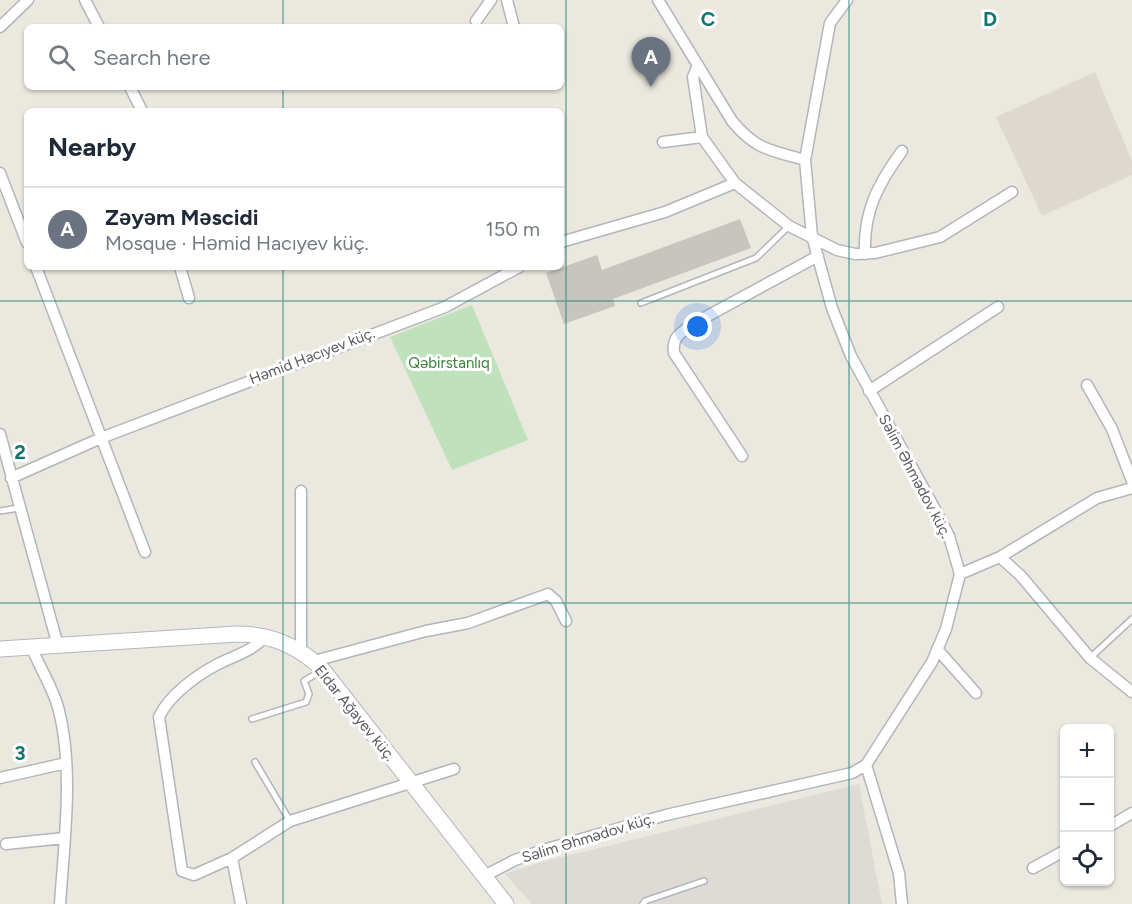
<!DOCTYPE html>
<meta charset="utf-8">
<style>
body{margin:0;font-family:Figtree,sans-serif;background:#f6f6f7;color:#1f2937}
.controls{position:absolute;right:18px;bottom:18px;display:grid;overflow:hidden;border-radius:9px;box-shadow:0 2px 4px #0004}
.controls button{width:54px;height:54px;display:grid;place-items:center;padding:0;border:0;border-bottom:2px solid #e0e1e3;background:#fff;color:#1f2937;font:30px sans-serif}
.you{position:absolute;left:698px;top:327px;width:21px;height:21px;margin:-15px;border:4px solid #fff;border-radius:50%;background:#1a73e8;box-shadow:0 0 0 9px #1a73e833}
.badge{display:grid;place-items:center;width:39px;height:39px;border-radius:50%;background:#0b8043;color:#fff;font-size:20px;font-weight:700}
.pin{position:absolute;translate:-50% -50px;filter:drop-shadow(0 2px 3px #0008)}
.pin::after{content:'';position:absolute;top:32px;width:21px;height:18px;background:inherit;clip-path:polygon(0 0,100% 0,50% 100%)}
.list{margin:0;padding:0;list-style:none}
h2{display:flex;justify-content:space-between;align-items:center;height:78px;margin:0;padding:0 24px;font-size:26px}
h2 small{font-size:20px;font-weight:400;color:#747a83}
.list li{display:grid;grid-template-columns:39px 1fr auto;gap:18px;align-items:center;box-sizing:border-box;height:84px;padding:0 24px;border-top:2px solid #e0e1e3}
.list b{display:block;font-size:22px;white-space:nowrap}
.list p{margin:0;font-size:20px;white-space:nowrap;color:#747a83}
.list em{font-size:20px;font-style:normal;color:#747a83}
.icon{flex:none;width:33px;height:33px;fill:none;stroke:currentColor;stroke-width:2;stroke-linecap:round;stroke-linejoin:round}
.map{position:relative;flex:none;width:1132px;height:904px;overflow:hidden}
.search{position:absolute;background:#fff;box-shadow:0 2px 4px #0004;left:24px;top:24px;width:540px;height:66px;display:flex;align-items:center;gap:15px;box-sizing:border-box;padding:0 21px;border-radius:9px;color:#747a83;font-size:22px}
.panel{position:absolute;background:#fff;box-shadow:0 2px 4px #0004;left:24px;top:108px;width:540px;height:162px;border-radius:9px}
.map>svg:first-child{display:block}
</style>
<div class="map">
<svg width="1132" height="904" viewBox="0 0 1132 904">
<rect width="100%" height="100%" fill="#ebe8df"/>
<path fill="#dedbd7" d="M859 784 882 904H532L505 874 542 862Z"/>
<path fill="#ddd9d1" d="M1095 72 1132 161V175L1042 216 996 117Z"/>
<path fill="#bfe2bc" d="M472 305 528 440 452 470 390 337Z"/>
<path fill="#c8c4bf" d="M740 219 751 248 613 299 615 306 564 324 546 273 597 255 602 270Z"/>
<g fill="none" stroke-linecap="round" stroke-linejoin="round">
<defs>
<path id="service" d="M641 303 756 258 789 226
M0 511 19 508
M1090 658 1132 619
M252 719 306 702 309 694 304 681 321 671
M255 762 290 821
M643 904 645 901 704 881"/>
<path id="minor" d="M85 0 99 27
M507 0 514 27
M658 0 732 121C756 150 770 150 805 160
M476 21 491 0
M0 27 28 0
M698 65 693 77 702 137 735 183 789 226 837 250 855 254 875 253 940 237 1012 192
M130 87 142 111
M663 142 702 137
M0 173 27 243
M561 242 665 212 735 183
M865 254C863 212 878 184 902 151
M36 267 145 552
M180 267 189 298
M1087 385 1112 429 1132 481
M869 391 998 307
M0 434 58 646
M742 456 674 353C672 338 679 334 691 325L818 256
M11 478 101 438 445 307 519 267
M301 491V651
M1000 557 1097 498 1132 488
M960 574 1000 557 1021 576 1090 658 1132 692
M266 636C251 652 236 655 218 664 197 675 169 695 159 717L182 871 194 875 232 858 290 821 454 769
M32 648C40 669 54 689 59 711 74 770 64 843 60 904
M937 649 976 693
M314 661 426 631 468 623 548 594 556 601 566 621
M866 765 899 873 902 904
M0 778 66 763
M1110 826 1132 813
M6 844 64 838
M232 858 241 904
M1033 868 1064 851
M484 876 515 860 543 850 666 815 852 773 866 765 932 662 946 629 960 574 949 536 937 513 851 356 832 308 812 236 805 160 830 23 847 0"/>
<path id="secondary" d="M0 649 237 634C271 634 299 646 323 670L506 904"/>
</defs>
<use href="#service" stroke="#b2b6ba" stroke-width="8"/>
<use href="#minor" stroke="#b2b6ba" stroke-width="13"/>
<use href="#secondary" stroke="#b3b7bc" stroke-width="17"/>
<use href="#service" stroke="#fff" stroke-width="5"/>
<use href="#minor" stroke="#fff" stroke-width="10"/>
<use href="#secondary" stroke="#fff" stroke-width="15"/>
</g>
<path fill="none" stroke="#0f766e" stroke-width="1.5" stroke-opacity="0.55" d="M283 0V27M566 0V904M849 0V904M283 87V111M283 267V904M0 301H1132M0 603H1132"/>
<g text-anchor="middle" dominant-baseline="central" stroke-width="6" stroke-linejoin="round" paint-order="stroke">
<g font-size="15" fill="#585c60" stroke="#fff">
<text transform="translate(312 356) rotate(-21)">Həmid Hacıyev küç.</text>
<text transform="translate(915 476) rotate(62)">Səlim Əhmədov küç.</text>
<text transform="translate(355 713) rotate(51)">Eldar Ağayev küç.</text>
<text transform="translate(588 838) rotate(-17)">Səlim Əhmədov küç.</text>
</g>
<g font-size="15" fill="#398137" stroke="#fff">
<text x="449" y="363">Qəbirstanlıq</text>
</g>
</g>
<g font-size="20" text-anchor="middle" font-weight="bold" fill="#0f766e" stroke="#fff" stroke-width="6" stroke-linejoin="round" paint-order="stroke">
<text x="708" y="26">C</text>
<text x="990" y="26">D</text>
<text x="20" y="459">2</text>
<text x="20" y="760">3</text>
</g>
</svg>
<div class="controls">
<button>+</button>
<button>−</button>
<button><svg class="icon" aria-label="locate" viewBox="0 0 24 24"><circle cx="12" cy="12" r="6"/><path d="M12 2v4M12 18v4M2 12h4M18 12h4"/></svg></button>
</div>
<div class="you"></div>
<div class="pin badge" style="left:651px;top:87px;background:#6b7280">A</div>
<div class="search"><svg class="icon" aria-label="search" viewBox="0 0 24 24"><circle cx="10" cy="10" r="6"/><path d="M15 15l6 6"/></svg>Search here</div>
<section class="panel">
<h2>Nearby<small></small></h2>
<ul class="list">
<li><span class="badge" style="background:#6b7280">A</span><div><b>Zəyəm Məscidi</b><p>Mosque · Həmid Hacıyev küç.</p></div><em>150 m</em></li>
</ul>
</section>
</div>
